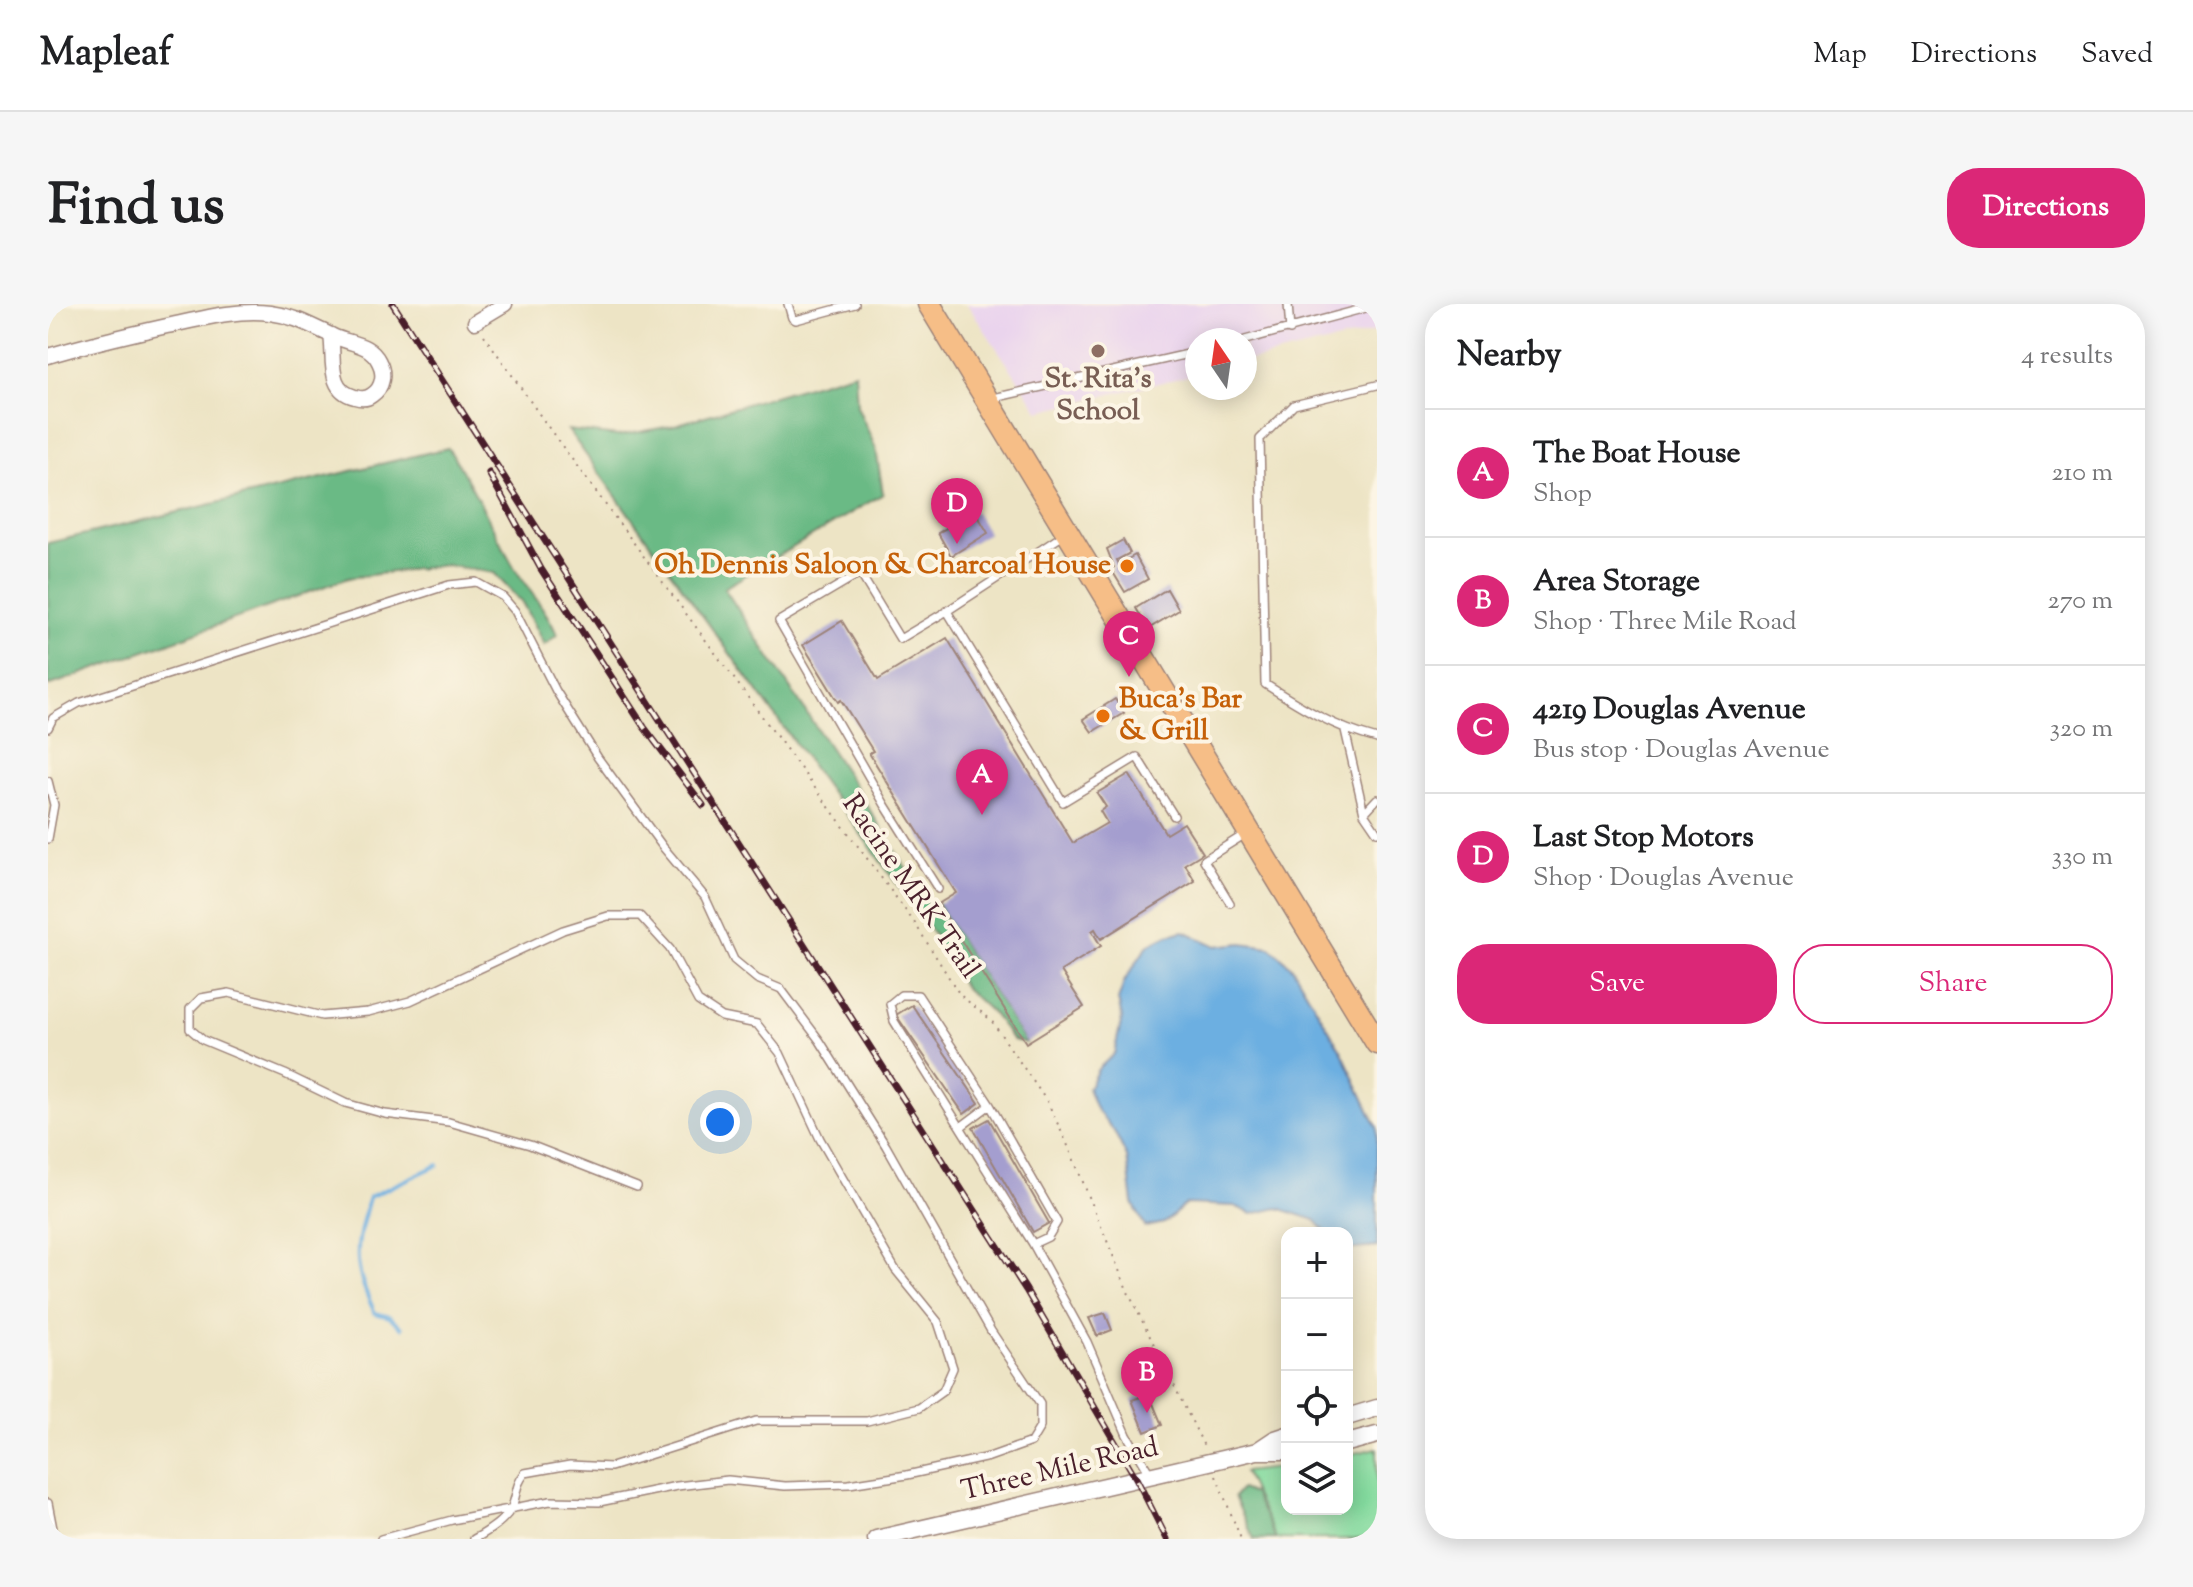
<!DOCTYPE html>
<meta charset="utf-8">
<style>
body{margin:0;font-family:"Sorts Mill Goudy",serif;background:#f6f6f6;color:#202124}
.controls{position:absolute;right:24px;bottom:24px;display:grid;overflow:hidden;border-radius:16px;box-shadow:0 4px 20px #0003}
.controls button{width:72px;height:72px;display:grid;place-items:center;padding:0;border:0;border-bottom:2px solid #e0e0e0;background:#fff;color:#202124;font:40px sans-serif}
.compass{position:absolute;left:1137px;top:24px;width:72px;height:72px;border-radius:50%;background:#fff;box-shadow:0 4px 20px #0003;rotate:347deg}
.you{position:absolute;left:672px;top:818px;width:28px;height:28px;margin:-20px;border:6px solid #fff;border-radius:50%;background:#1a73e8;box-shadow:0 0 0 12px #1a73e833}
.badge{display:grid;place-items:center;width:52px;height:52px;border-radius:50%;background:#db2777;color:#fff;font-size:26px;font-weight:700}
.pin{position:absolute;translate:-50% -66px;filter:drop-shadow(0 2px 4px #0008)}
.pin::after{content:'';position:absolute;top:42px;width:28px;height:24px;background:inherit;clip-path:polygon(0 0,100% 0,50% 100%)}
.list{margin:0;padding:0;list-style:none}
h2{display:flex;justify-content:space-between;align-items:center;height:104px;margin:0;padding:0 32px;font-size:34px}
h2 small{font-size:26px;font-weight:400;color:#757577}
.list li{display:grid;grid-template-columns:52px 1fr auto;gap:24px;align-items:center;box-sizing:border-box;height:128px;padding:0 32px;border-top:2px solid #e0e0e0}
.list b{display:block;font-size:30px;white-space:nowrap}
.list p{margin:0;font-size:26px;white-space:nowrap;color:#757577}
.list em{font-size:26px;font-style:normal;color:#757577}
.actions{display:flex;gap:16px;padding:24px 32px}
.actions a{flex:1;padding:18px 0;border:2px solid #db2777;border-radius:32px;text-align:center;font-size:28px;color:#db2777}
.actions .main{background:#db2777;color:#fff}
.icon{flex:none;width:44px;height:44px;fill:none;stroke:currentColor;stroke-width:2;stroke-linecap:round;stroke-linejoin:round}
.map{position:relative;flex:none;width:1329px;height:1235px;overflow:hidden;border-radius:32px}
header{display:flex;align-items:center;gap:48px;box-sizing:border-box;height:112px;padding:0 40px;background:#fff;border-bottom:2px solid #e0e0e0}
header strong{font-size:38px}
nav{display:flex;gap:44px;margin-inline-start:auto;font-size:28px}
.intro{display:flex;align-items:center;justify-content:space-between;box-sizing:border-box;height:192px;padding:0 48px}
h1{margin:0;font-size:56px}
.button{padding:20px 36px;border-radius:32px;background:#db2777;color:#fff;font-size:28px;font-weight:700}
main{display:flex;gap:48px;padding:0 48px}
aside{flex:1;background:#fff;border-radius:32px;box-shadow:0 4px 20px #0003}
.map>svg:first-child{display:block}
</style>
<header>
<strong>Mapleaf</strong>
<nav><a>Map</a><a>Directions</a><a>Saved</a></nav>
</header>
<div class="intro"><h1>Find us</h1><a class="button">Directions</a></div>
<main>
<div class="map">
<svg width="1329" height="1235" viewBox="0 0 1329 1235">
<rect width="100%" height="100%" fill="#fcf5e5"/>
<filter id="ink" filterUnits="userSpaceOnUse"><feTurbulence type="fractalNoise" baseFrequency=".0125" numOctaves="2"/><feDisplacementMap in="SourceGraphic" scale="16" xChannelSelector="R" yChannelSelector="G"/><feConvolveMatrix kernelMatrix="1 2 1 2 8 2 1 2 1" color-interpolation-filters="sRGB"/></filter>
<filter id="wash" filterUnits="userSpaceOnUse"><feTurbulence type="fractalNoise" baseFrequency=".006" numOctaves="4" result="noise"/><feDisplacementMap in="SourceGraphic" scale="32" xChannelSelector="R" yChannelSelector="G"/><feGaussianBlur stdDeviation="1.8" result="paint"/><feColorMatrix in="noise" values="0 0 0 0 0 0 0 0 0 0 0 0 0 0 0 0 0 1.4 0 .05"/><feComposite in="paint" operator="in"/></filter>
<g filter="url(#wash)">
<rect width="100%" height="100%" fill="#ede4c5"/>
<path fill="#e9d2ee" d="M919 0H1329V27L1197 58V36H1149V70L991 107Z"/>
<path fill="#83da9e" stroke="#667c64" stroke-width="2" d="M1329 1144V1235H1228L1196 1168 1239 1163V1205H1299V1151Z"/>
<path fill="#6aba85" stroke="#5a6c58" stroke-width="2" d="M807 68 809 102 828 145 835 190 676 284 812 490 882 604 890 600 978 739 965 736 946 711 915 682 886 631 520 126 570 132 623 122Z
M400 144C426 182 443 223 466 263 480 286 499 306 509 331L496 341 475 300 446 269 397 261 300 274 0 382V239Z
M1193 1185 1206 1190 1228 1235H1206L1186 1193Z"/>
<path fill="#6cafe1" stroke="#5b6786" stroke-width="2" d="M1136 627 1168 642 1194 639 1222 643 1244 663 1294 748 1329 823V943L1299 946V929H1279L1267 916 1230 904 1204 910 1187 902 1138 900 1116 919 1097 923 1085 899 1079 853 1066 827 1048 805 1040 784 1050 765 1066 750 1074 714 1070 696 1077 676 1100 641 1120 631Z"/>
<g fill="none" stroke-linecap="round" stroke-linejoin="round">
<path stroke="#6cafe1" stroke-width="4" d="M354 1024 342 1013 327 1009C303 958 307 946 321 893L390 861"/>
</g>
<g id="blocks">
<path fill="#a49ecf" d="M927 207 940 229 903 252 890 229Z
M1075 236 1082 249 1069 256 1071 260 1087 251 1100 275 1077 288 1063 265 1066 263 1059 245Z
M1119 285 1131 306 1100 325 1088 304Z
M794 317 830 376 899 334 1025 539 1059 519 1052 507 1058 503 1049 489 1081 470 1118 530 1136 519 1155 549 1137 560 1147 577 1053 635 1047 625 1044 627 1053 642 1013 667 1036 703 978 739 890 600 908 589 821 449 825 447 793 396 790 398 755 341Z
M1067 395 1076 409 1044 428 1035 415Z
M864 701 931 799 916 810 848 711Z
M941 815 1001 919 985 928 925 824Z
M1057 1009 1064 1026 1049 1032 1041 1014Z
M1101 1090 1114 1121 1097 1128 1084 1096Z"/>
</g>
</g>
<g filter="url(#ink)">
<use href="#blocks" fill-opacity="0" stroke="#9c8278" stroke-width="2"/>
<g fill="none" stroke-linecap="round" stroke-linejoin="round">
<defs>
<path id="service" d="M740 0 744 14 748 16 807 0
M1240 0 1242 26
M1197 36 1329 1
M1329 81 1246 101 1212 135 1217 380C1255 404 1285 423 1329 435
M941 95 1149 48
M1017 230 899 307 1015 498 1089 453 1126 512
M0 424 5 414 31 399 401 281 428 278 455 293 467 307 508 387 550 454 615 543 657 593 686 656 709 675 733 685 772 737 838 842 943 1027 992 1100V1123L983 1138 941 1153 859 1171 801 1180 737 1182 680 1176 629 1182 551 1198 502 1197 404 1216 333 1235
M1297 426 1316 509 1329 528
M0 477 6 501 0 535
M1316 509 1329 495
M890 585 837 501 731 317 812 269 852 335 899 307
M1182 599 1156 556 1199 529
M853 691H870L942 801 1009 918 1000 933 985 940 846 717 842 700Z
M914 822 942 801
M985 940 1039 1038 1079 1131 1102 1170
M0 1199 7 1235
M426 1235C439 1228 461 1214 465 1200 470 1186 467 1182 477 1169L522 1161 563 1163 708 1117H819L871 1104 895 1087 905 1064 890 1018 847 965 772 835 732 749 709 720 674 713 650 697 622 645 592 612H560L515 626 362 697 320 708 274 712 181 689 153 694 142 705V725L155 736 237 770 297 799 337 810 401 818 482 841 589 883"/>
<path id="minor" d="M427 18 457 0
M0 52C39 40 79 31 119 22 153 15 187 5 222 9 247 12 263 22 285 32 302 40 322 39 331 58 337 69 335 84 324 91 319 95 313 95 307 93 278 86 287 54 283 31"/>
<path id="tertiary" d="M1299 1113 1329 1104
M1299 1139 1329 1131
M1209 1147 1227 1135 1239 1131
M828 1235 1209 1147H1239"/>
<path id="primary" d="M881 0 1329 739"/>
</defs>
<use href="#service" stroke="#9c8278" stroke-width="10"/>
<use href="#minor" stroke="#9c8278" stroke-width="17"/>
<use href="#tertiary" stroke="#9c8278" stroke-width="19"/>
<use href="#primary" stroke="#9c8278" stroke-width="25"/>
<path stroke="#9c8278" stroke-width="2" stroke-dasharray="2 6" stroke-linecap="butt" d="M436 31 503 127 866 618 912 691 943 716 1000 799 1021 844 1080 988 1157 1144
M1168 1172 1193 1235"/>
<use href="#service" stroke="#fff" stroke-width="7"/>
<use href="#minor" stroke="#fff" stroke-width="14"/>
<use href="#tertiary" stroke="#fff" stroke-width="16"/>
<use href="#primary" stroke="#f6be87" stroke-width="22"/>
<defs>
<path id="rail" d="M345 0 978 986 1088 1174 1119 1235
M441 169 493 265 596 423 655 501"/>
</defs>
<use href="#rail" stroke="#4a1f2b" stroke-width="7"/>
<use href="#rail" stroke="#fcf5e5" stroke-width="4" stroke-dasharray="12" stroke-linecap="butt"/>
</g>
</g>
<circle fill="#8d6e63" stroke="#fcf5e5" stroke-width="3" cx="1050" cy="47" r="8"/>
<g fill="#e8710a" stroke="#fcf5e5" stroke-width="3">
<circle cx="1079" cy="262" r="8"/>
<circle cx="1055" cy="412" r="8"/>
</g>
<g text-anchor="middle" dominant-baseline="central" stroke-width="8" stroke-linejoin="round" paint-order="stroke">
<g font-size="28" font-weight="bold" fill="#785e54" stroke="#fcf5e5">
<text x="1050" y="76">St. Rita's<tspan x="1050" dy="32">School</tspan></text>
</g>
<g font-size="28" font-weight="bold" fill="#c56008" stroke="#fcf5e5" text-anchor="end">
<text x="1063" y="262">Oh Dennis Saloon &amp; Charcoal House</text>
<text x="1071" y="396" text-anchor="start">Buca's Bar<tspan x="1071" dy="32">&amp; Grill</tspan></text>
</g>
<g font-size="28" fill="#4a1f2b" stroke="#fcf5e5">
<text transform="translate(862 583) rotate(55)">Racine MRK Trail</text>
<text transform="translate(1012 1166) rotate(-13)">Three Mile Road</text>
</g>
</g>
</svg>
<div class="controls">
<button>+</button>
<button>−</button>
<button><svg class="icon" aria-label="locate" viewBox="0 0 24 24"><circle cx="12" cy="12" r="6"/><path d="M12 2v4M12 18v4M2 12h4M18 12h4"/></svg></button>
<button><svg class="icon" aria-label="layers" viewBox="0 0 24 24"><path d="M12 4l9 5-9 5-9-5zM3 14l9 5 9-5"/></svg></button>
</div>
<svg class="compass" viewBox="-18 -18 36 36"><path d="M0-13l5 13h-10z" fill="#e53935"/><path d="M0 13l5-13h-10z" fill="#757577"/></svg>
<div class="you"></div>
<div class="pin badge" style="left:934px;top:511px">A</div>
<div class="pin badge" style="left:1099px;top:1109px">B</div>
<div class="pin badge" style="left:1081px;top:373px">C</div>
<div class="pin badge" style="left:909px;top:240px">D</div>
</div>
<aside>
<h2>Nearby<small>4 results</small></h2>
<ul class="list">
<li><span class="badge">A</span><div><b>The Boat House</b><p>Shop</p></div><em>210 m</em></li>
<li><span class="badge">B</span><div><b>Area Storage</b><p>Shop · Three Mile Road</p></div><em>270 m</em></li>
<li><span class="badge">C</span><div><b>4219 Douglas Avenue</b><p>Bus stop · Douglas Avenue</p></div><em>320 m</em></li>
<li><span class="badge">D</span><div><b>Last Stop Motors</b><p>Shop · Douglas Avenue</p></div><em>330 m</em></li>
</ul>
<div class="actions"><a class="main">Save</a><a>Share</a></div>
</aside>
</main>
